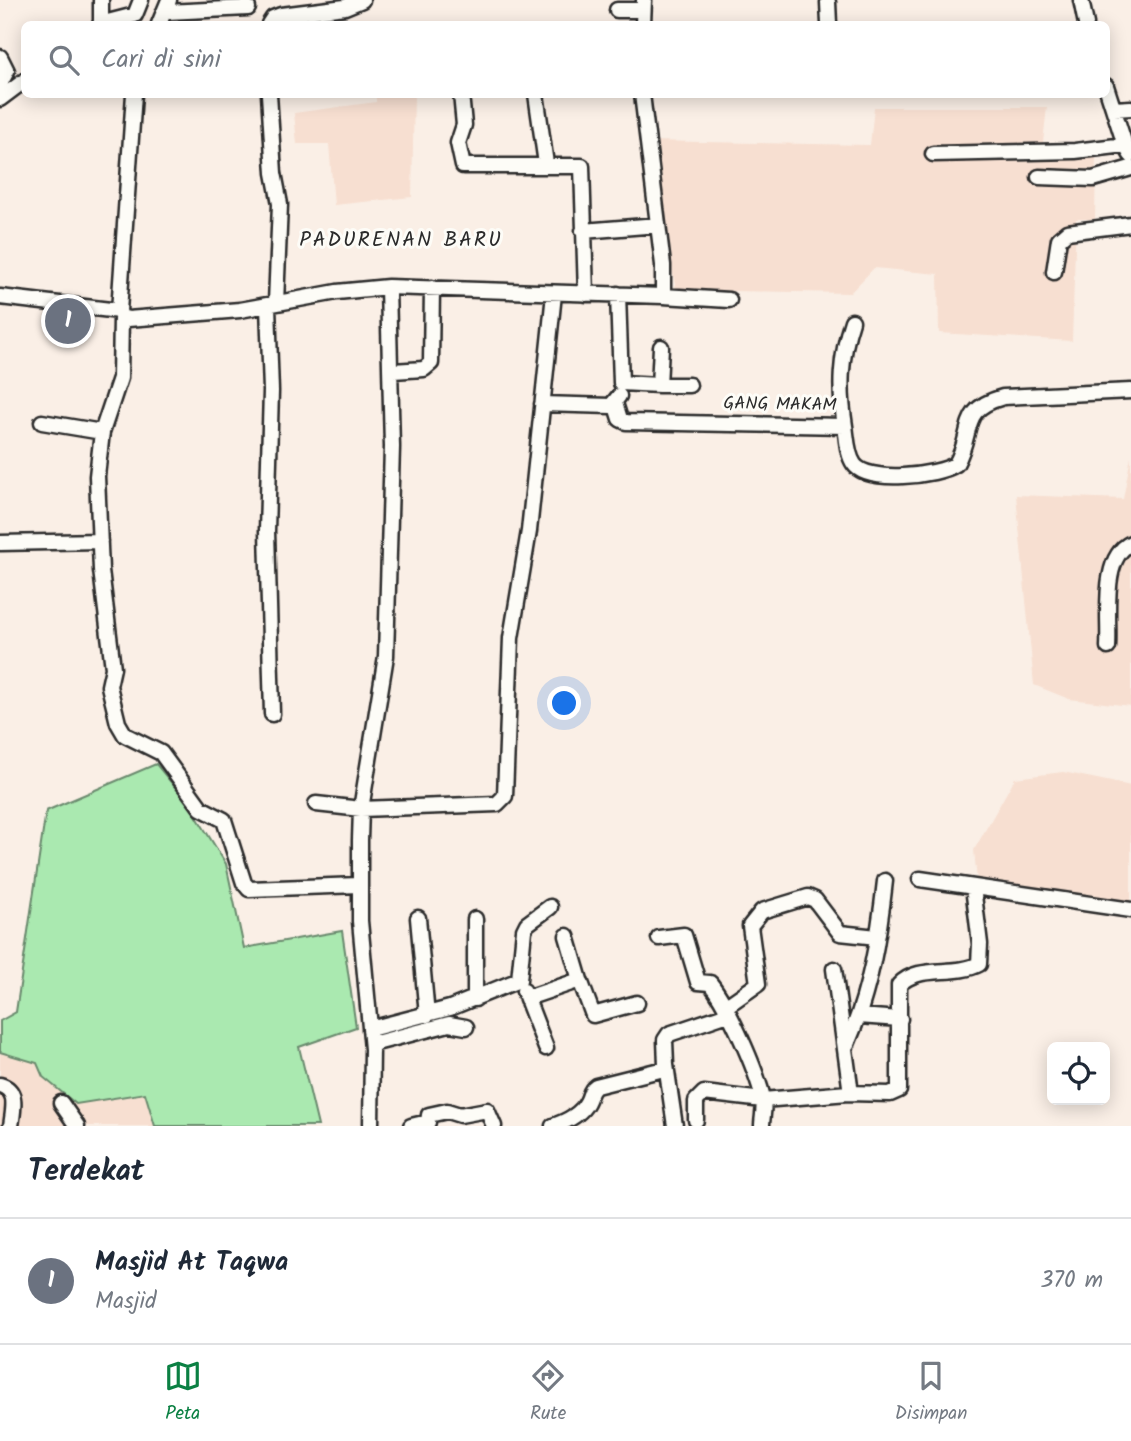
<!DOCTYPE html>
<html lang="id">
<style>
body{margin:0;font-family:Kalam,sans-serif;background:#f6f6f7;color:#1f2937}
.controls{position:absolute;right:21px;bottom:21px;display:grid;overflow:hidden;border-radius:10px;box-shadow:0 4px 18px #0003}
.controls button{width:63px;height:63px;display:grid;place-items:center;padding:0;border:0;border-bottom:2px solid #e0e1e3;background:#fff;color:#1f2937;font:35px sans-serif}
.you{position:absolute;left:565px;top:704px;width:24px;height:24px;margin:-18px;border:5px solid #fff;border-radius:50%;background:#1a73e8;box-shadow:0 0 0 10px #1a73e833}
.badge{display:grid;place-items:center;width:46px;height:46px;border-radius:50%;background:#0b8043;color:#fff;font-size:23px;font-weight:700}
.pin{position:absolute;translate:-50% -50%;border:4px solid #fff;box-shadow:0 2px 7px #0006}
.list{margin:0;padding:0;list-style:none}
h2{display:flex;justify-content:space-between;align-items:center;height:91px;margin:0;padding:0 28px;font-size:30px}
h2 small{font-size:23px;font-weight:400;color:#747a83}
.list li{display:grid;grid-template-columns:46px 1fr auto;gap:21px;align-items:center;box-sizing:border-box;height:126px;padding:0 28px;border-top:2px solid #e0e1e3}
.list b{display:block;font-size:26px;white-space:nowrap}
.list p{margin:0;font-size:23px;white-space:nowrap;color:#747a83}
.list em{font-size:23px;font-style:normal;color:#747a83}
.icon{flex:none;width:38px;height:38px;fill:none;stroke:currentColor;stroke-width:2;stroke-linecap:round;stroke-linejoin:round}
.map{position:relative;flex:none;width:1131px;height:1126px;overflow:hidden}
.search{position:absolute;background:#fff;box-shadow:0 4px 18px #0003;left:21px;right:21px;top:21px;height:77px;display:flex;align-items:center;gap:18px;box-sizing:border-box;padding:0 24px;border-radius:10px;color:#747a83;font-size:26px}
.sheet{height:217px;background:#fff}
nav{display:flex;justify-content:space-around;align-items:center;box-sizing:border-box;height:98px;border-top:2px solid #e0e1e3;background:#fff;font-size:19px;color:#747a83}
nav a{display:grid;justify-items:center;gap:4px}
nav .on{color:#0b8043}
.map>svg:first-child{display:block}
</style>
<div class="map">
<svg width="1131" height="1126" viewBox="0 0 1131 1126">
<rect width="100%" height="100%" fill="#faefe6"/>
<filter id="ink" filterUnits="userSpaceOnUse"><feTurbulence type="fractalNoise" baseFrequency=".0143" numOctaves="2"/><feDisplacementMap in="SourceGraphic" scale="14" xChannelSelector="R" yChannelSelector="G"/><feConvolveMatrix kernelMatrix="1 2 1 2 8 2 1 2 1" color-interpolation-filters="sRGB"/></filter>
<g filter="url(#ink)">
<path fill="#f7dfd1" d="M376 95H414L412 197 334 205 329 144H297L294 113 376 102Z
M874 107H1047L1042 151 1096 154 1095 219H1076L1072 341 939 333 938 274 874 268 850 293 676 290 648 141 870 145Z
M1131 456V706L1069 699 1034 685 1016 495 1123 499Z
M1063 772 1131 786V914L1019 891 979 901 974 850 1015 778Z
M0 1052 37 1063 76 1104 145 1093 155 1126H0Z"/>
<path fill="#aae9b0" stroke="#6a8a6e" stroke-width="2" d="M156 764 189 804 226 864 244 948 342 931 356 1027 299 1047 318 1126H155L145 1093 76 1104 43 1077 37 1063 0 1052V1021L16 1012 46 811Z"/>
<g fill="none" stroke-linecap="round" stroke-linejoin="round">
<defs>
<path id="minor" d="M101 0V24
M1081 0 1086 24
M828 2 829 24
M617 10H643
M167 12 248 8
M100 24 135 15 141 0
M159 24 169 0
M269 24 273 18 281 15 345 7 362 0
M643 24 644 0
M0 57 7 71 0 84
M1106 86 1125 145 1131 155
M269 94 274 173 280 204 276 303
M461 94 464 125 458 143 463 166H582L586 294
M536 94 546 164
M0 99 24 81
M1114 109 1131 108
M933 154 1075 151 1125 145
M1039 177 1093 179 1131 168
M583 231 658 225
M1054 272 1059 239 1067 232 1131 224
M618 294 621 383 659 385 661 347
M663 296 729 300
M0 297 119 311 121 317 128 319 240 310 337 292 388 287 663 296V265L642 94
M268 306 271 391 267 531 272 714
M119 311 134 94
M121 317 120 378 102 432 97 476 101 570 113 668 109 686 118 723 125 735 161 753 201 808 224 820 244 883 249 889 359 885
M393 371 424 369 431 363 432 288
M659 385H689
M615 403 620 419 626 422 845 426C847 438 847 454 854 464 867 484 938 476 956 464 975 430 958 410 1003 397L1131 391
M542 404 611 406 619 396
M42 422 102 432
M845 426C839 389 840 357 852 321
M0 543 100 541
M1108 647C1110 617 1100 558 1131 543
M316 804 361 809 497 804 505 796 511 638 529 531 554 294
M920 879 1131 910
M418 918 427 1015
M475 919V999
M567 936 580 980
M659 938 684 935 698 982 710 983C729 1007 756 1069 763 1098 765 1107 762 1118 762 1126
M834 969 851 1093
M524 991 546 1048
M527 998 580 980 593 1015 637 1003
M725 1007 758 984 750 926 762 911 808 897 815 900 840 933 877 937
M859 1016 900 1019
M370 1029 450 1008 519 980 524 930 527 924 550 907
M372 1044 449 1024 466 1027
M847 1044C870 993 879 936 885 881
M666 1065 675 1126
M0 1085C19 1090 13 1110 11 1126
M61 1103 77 1126
M696 1120V1101L704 1093 763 1100 848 1093 890 1094 899 1090V985C917 964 955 977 979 964L980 944 973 887
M371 1126 372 1049 360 921V840L361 809 386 656 392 447 388 287
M411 1126 428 1122 429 1115 447 1111 460 1115 487 1110 494 1126
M553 1126C565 1122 581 1114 587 1102 591 1095 589 1091 596 1086L664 1069 666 1065 665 1040 669 1034 728 1014"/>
</defs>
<use href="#minor" stroke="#2b2b2b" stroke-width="19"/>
<use href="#minor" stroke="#fdfcf7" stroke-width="14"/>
</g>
</g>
<g text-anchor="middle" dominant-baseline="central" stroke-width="6" stroke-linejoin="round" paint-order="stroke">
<g font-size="18" fill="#2b2b2b" stroke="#fdfcf7">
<text transform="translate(780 405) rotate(1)">GANG MAKAM</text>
</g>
<g font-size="21" letter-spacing="2" fill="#2b2b2b" stroke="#fdfcf7">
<text x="401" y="240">PADURENAN BARU</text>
</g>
</g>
</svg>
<div class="controls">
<button><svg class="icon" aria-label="locate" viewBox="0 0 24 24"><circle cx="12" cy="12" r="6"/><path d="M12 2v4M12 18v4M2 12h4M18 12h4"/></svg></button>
</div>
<div class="you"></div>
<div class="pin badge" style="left:68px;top:321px;background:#6b7280">1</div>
<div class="search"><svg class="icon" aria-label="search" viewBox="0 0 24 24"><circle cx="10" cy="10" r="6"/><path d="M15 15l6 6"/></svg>Cari di sini</div>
</div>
<section class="sheet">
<h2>Terdekat<small></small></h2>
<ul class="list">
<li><span class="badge" style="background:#6b7280">1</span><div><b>Masjid At Taqwa</b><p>Masjid</p></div><em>370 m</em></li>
</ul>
</section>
<nav>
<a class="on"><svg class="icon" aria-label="map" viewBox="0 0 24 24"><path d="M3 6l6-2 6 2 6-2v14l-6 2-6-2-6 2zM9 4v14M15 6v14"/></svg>Peta</a>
<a><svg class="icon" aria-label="directions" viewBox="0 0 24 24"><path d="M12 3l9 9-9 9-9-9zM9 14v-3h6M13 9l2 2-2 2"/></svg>Rute</a>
<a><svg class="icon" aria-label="saved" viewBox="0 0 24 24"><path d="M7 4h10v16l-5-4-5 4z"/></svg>Disimpan</a>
</nav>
